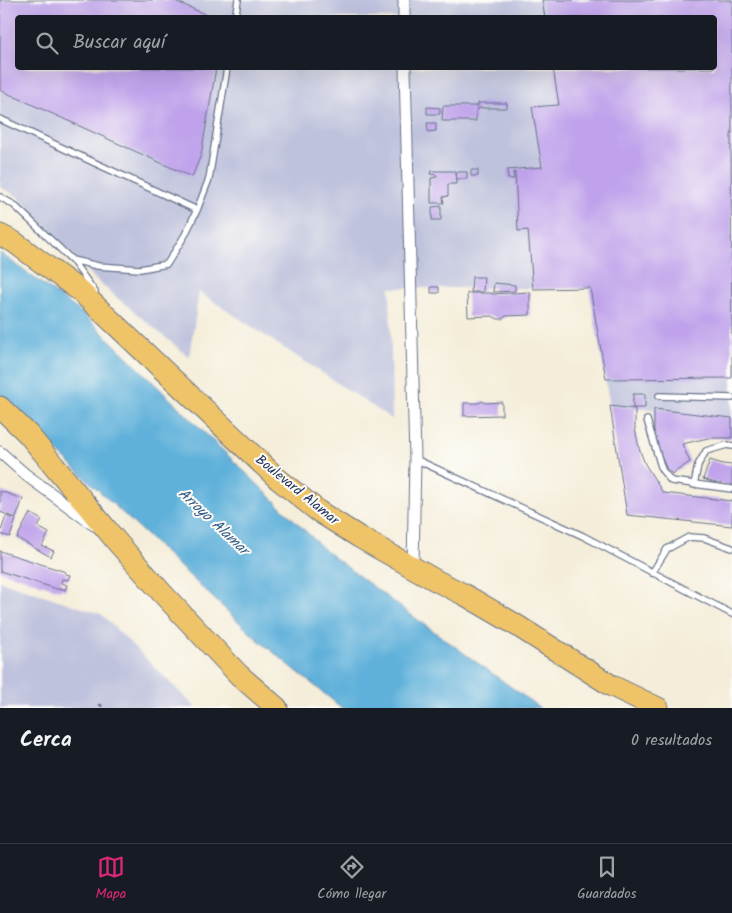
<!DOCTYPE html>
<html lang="es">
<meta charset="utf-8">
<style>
body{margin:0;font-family:Kalam,sans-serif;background:#242831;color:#f1f3f6}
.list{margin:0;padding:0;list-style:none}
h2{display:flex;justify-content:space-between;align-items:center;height:65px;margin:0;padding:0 20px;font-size:21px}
h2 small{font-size:16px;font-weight:400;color:#9ea1a6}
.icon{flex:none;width:28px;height:28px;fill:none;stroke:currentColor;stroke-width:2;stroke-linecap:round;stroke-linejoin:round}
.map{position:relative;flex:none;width:732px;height:708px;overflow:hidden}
.search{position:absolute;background:#171b24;box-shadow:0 5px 20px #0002;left:15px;right:15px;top:15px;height:55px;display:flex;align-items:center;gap:12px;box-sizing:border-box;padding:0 18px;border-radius:5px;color:#9ea1a6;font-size:19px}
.sheet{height:135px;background:#171b24}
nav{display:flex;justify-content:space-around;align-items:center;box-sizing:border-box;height:70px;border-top:1px solid #363941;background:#171b24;font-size:14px;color:#9ea1a6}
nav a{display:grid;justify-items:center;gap:2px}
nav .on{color:#db2777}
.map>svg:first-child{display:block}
</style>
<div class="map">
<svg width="732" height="708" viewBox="0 0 732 708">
<rect width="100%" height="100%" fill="#fdfcf7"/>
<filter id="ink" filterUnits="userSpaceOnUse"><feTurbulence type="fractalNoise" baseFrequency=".02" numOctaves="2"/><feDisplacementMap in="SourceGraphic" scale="10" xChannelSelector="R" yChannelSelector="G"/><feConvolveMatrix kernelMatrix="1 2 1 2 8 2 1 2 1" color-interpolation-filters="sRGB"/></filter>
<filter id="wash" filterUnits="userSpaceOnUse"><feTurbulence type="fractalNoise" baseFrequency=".0096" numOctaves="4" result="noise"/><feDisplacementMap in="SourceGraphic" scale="20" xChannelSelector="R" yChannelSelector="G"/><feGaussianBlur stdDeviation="1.12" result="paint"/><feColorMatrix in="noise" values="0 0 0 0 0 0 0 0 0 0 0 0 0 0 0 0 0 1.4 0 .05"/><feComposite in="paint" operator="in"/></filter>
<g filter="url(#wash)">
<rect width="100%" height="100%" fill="#f4edd9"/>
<path fill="#bfc2dd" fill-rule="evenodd" d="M0 0H732V418L654 409H635L610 406 589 288H390L392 419 199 292 189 357 97 281 17 196 0 187ZM18 18H714V68H18Z
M0 581 101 614 196 708H0Z"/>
<path fill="#5fb0da" stroke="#3d709c" d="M0 253 82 313 327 552 407 612 540 708H342L256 638 0 398Z"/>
<g id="blocks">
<path fill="#bfa2eb" d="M0 0H173L213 18H18V68H216L201 155 192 177 0 90Z
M542 0H732V134H731L732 378 606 379 590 288 533 289 528 230 518 231 515 172H513L514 179H508L507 170 542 167 532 107 559 105 553 68H714V18H545Z
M478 103H507V108H478V110H476V121H442L443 106H478Z
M427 107 440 108V114H427Z
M427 123H436V131L428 132Z
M471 170H478V176H471Z
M431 171H455L456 184H448V196L443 197 444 203H431V178L437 177V175L430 174Z
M457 172H467V179H456Z
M441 206V220H432V207Z
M472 277H484L483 292H471Z
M494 283 515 285V291L493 292Z
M431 287H439V293H431Z
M530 292V315L506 316 502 319H498L492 316 468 317 467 293H492V294Z
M633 394H645V408H633Z
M482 401 486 403 502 402V415L464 416V403H479Z
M610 406 635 409V429L639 448 645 464 663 493 732 501V526L627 515Z
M654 409 732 418V438H708L682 444 690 462 672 474 667 469 659 453 654 432Z
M710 460 723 464 732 465V486L719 484 703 479Z
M0 491 23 499 16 518 0 512Z
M30 513 42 520 38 527 49 533 42 546 54 551 51 557 17 538Z
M6 516 16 519 10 537 0 534Z
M0 551 66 572 65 574 70 575 68 580 62 579 61 583 67 585 65 590 60 588V590L0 571Z"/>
</g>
</g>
<g filter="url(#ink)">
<use href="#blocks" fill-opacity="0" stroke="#677289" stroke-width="1"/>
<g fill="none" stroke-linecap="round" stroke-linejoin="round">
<defs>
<path id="lane" d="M235 18 238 0
M0 119 197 210
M0 197 14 205 72 260 95 292
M72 260 98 266 140 269 167 264 185 235 197 210 209 179 227 68
M659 396 732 398
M647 420 662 470 671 481 732 489
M415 459 583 536 732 614
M694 485 698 465 706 451 727 445 732 446
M652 573 667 549 689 537 704 538 732 548"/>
<path id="street" d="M404 0V18
M405 68 415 459 413 567
M0 452 26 475 94 525"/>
<path id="highway" d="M0 235 14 242 80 291 278 479 318 511 359 537 437 581 465 595 513 623 612 686 658 708
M0 407 28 434 117 542 162 593 239 675 277 708"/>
</defs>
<use href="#lane" stroke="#677289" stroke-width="8"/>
<use href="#street" stroke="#677289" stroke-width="13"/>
<use href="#highway" stroke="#677289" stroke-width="23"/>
<path stroke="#677289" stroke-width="2.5" stroke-dasharray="4 4" stroke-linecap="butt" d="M99 704 105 708"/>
<use href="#lane" stroke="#fff" stroke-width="5.5"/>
<use href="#street" stroke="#fff" stroke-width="11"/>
<use href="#highway" stroke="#efc469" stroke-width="21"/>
</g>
</g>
<g text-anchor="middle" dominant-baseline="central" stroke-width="4" stroke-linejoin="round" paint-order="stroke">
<g font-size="14" fill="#1b2f5e" stroke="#fdfcf7">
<text transform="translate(297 490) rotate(39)">Boulevard Alamar</text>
</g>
<g font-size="15" font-style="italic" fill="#335c89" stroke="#fdfcf7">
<text transform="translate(213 522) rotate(43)">Arroyo Alamar</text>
</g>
</g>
</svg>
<div class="search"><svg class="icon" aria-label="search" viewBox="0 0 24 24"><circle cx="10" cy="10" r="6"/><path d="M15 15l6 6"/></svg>Buscar aquí</div>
</div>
<section class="sheet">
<h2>Cerca<small>0 resultados</small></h2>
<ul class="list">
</ul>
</section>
<nav>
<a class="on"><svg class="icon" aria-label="map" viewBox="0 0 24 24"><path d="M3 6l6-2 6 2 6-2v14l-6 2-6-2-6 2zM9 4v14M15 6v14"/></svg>Mapa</a>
<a><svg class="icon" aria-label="directions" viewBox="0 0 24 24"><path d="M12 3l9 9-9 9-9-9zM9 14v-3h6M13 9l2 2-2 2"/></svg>Cómo llegar</a>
<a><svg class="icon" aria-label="saved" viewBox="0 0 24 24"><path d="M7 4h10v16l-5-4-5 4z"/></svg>Guardados</a>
</nav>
